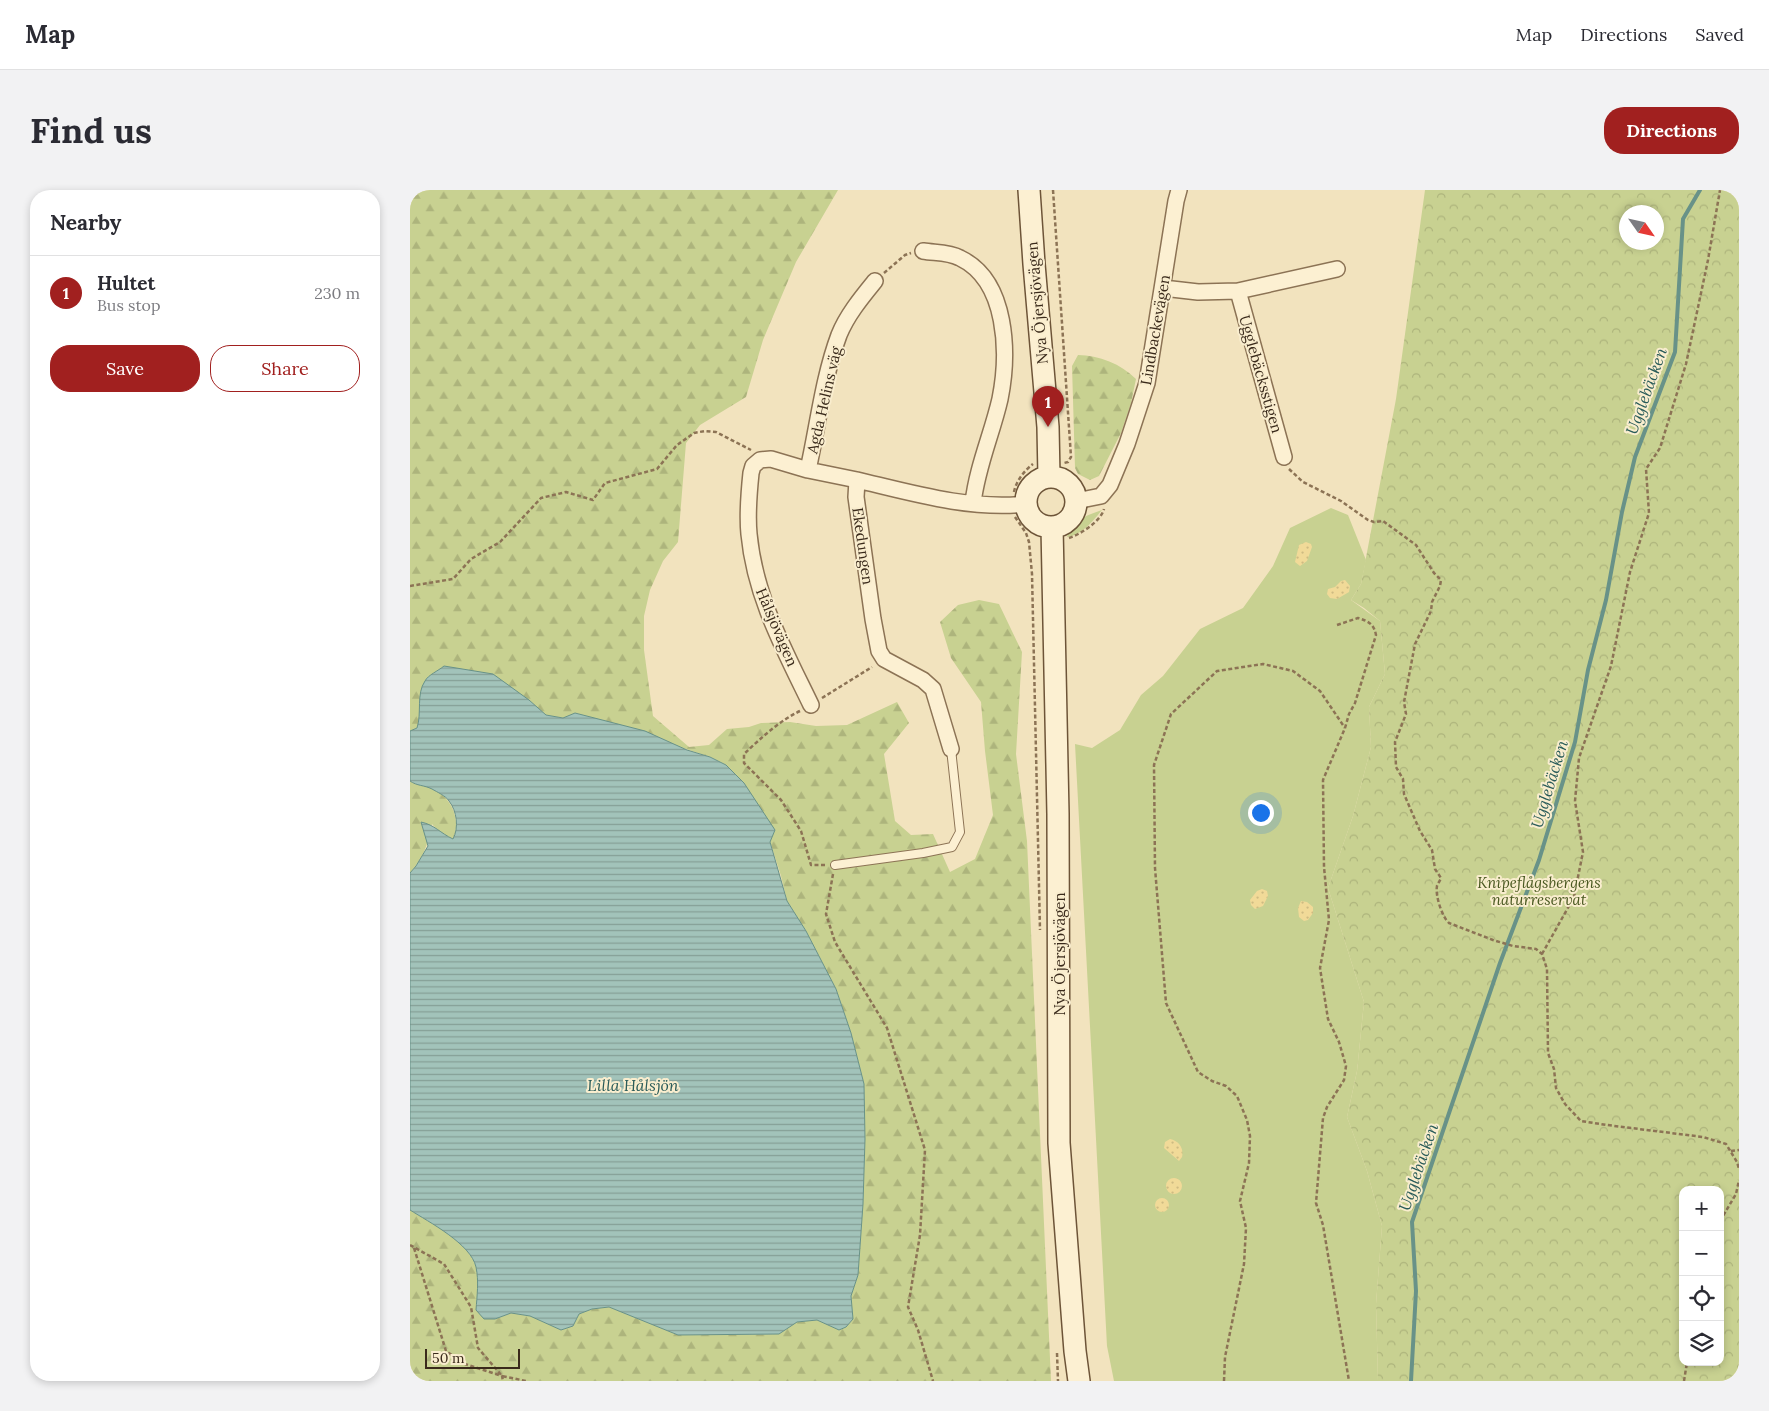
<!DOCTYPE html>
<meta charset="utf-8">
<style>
body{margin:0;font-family:Lora,serif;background:#f2f2f3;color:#2b2b33}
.controls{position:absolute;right:15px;bottom:15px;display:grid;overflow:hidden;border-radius:10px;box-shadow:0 2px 8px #0003}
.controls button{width:45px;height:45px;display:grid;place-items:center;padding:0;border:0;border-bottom:1px solid #e1e1e2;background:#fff;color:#2b2b33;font:25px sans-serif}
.compass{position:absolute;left:1209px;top:15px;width:45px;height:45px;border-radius:50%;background:#fff;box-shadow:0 2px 8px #0003;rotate:124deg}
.scale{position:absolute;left:15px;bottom:12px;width:95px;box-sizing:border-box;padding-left:5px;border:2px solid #3a2a1b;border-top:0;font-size:14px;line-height:18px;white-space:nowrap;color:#3a2a1b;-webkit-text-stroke:4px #f9edce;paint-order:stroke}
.you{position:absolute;left:850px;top:622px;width:18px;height:18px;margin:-12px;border:4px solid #fff;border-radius:50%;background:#1a73e8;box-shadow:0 0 0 8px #1a73e833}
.badge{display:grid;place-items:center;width:32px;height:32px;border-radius:50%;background:#a1201f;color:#fff;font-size:16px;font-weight:700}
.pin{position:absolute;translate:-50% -41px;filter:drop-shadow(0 1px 2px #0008)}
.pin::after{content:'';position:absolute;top:26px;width:18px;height:15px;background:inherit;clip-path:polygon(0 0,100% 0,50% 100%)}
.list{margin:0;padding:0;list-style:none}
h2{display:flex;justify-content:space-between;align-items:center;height:65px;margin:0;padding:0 20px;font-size:21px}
h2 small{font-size:16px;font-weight:400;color:#7c7c81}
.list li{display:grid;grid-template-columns:32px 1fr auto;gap:15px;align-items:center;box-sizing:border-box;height:75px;padding:0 20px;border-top:1px solid #e1e1e2}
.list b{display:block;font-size:19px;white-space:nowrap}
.list p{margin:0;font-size:16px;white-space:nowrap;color:#7c7c81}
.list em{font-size:16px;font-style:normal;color:#7c7c81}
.actions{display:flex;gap:10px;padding:15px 20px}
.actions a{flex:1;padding:11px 0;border:1px solid #a1201f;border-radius:20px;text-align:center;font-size:18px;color:#a1201f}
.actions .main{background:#a1201f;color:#fff}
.icon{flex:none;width:28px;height:28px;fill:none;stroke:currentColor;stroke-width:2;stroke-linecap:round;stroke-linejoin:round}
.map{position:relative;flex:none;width:1329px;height:1191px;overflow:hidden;border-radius:20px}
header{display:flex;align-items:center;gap:30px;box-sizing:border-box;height:70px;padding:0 25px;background:#fff;border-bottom:1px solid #e1e1e2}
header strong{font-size:24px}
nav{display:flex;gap:28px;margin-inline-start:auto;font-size:18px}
.intro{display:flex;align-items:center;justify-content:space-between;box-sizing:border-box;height:120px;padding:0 30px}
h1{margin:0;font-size:35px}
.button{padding:12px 22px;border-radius:20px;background:#a1201f;color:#fff;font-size:18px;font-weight:700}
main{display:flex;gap:30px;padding:0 30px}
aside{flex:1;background:#fff;border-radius:20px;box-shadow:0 2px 8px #0003}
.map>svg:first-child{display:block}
</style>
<header>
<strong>Map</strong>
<nav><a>Map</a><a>Directions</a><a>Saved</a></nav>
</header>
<div class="intro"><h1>Find us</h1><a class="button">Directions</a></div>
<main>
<aside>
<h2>Nearby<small></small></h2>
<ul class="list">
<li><span class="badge">1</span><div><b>Hultet</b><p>Bus stop</p></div><em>230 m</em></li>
</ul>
<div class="actions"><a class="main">Save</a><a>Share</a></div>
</aside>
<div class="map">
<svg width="1329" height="1191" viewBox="0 0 1329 1191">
<defs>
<pattern id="forest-firs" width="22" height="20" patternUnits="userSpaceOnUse" patternTransform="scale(1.25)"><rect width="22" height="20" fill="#c8d191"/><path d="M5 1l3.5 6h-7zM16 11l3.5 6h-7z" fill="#adb47c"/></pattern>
<pattern id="sand-dots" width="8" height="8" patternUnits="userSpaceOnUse" patternTransform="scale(1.25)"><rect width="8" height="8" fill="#f1da98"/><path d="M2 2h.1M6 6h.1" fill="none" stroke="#cfbb82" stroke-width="1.8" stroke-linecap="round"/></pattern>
<pattern id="park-crowns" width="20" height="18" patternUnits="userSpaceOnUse" patternTransform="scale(1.25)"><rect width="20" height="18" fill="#c8d191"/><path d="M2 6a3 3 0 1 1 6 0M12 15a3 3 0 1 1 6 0" fill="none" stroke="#adb47c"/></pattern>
<pattern id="water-rules" width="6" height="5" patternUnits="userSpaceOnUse" patternTransform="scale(1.25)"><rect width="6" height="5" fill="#a2c3ba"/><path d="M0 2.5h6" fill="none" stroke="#859f96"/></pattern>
</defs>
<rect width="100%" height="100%" fill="#f2e3be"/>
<path fill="#c8d191" d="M921 318 938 325 956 370 951 394 941 410 970 431 975 484 959 517 961 557 943 626 918 698 954 812 947 881 937 927 957 981 972 1036 966 1114 968 1191H704L697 1156 665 554 682 558 710 540 731 505 753 486 790 439 833 418 863 376 880 338Z
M692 320C683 331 672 345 657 347 663 330 677 325 692 320Z"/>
<path fill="url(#forest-firs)" d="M0 0H428L386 72 353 150 336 207 290 235 276 253 268 352 253 371 240 400 234 426V460L243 526 279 557 299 555 317 539 339 537 351 533 380 532 406 536 437 535 487 512 499 533 474 564 485 631 501 645 523 644 540 682 565 669 583 625 575 561 571 512 541 468 530 432 548 415 569 410 589 414 612 462 606 564 617 651 641 1191H0V1020C19 1032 61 1054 66 1077 70 1091 67 1106 66 1120L85 1129 101 1123 120 1126 151 1140 163 1136 169 1124 182 1119 199 1117 268 1145 369 1144 387 1132 407 1130 429 1140 436 1137 443 1129 441 1106 448 1085 453 1014 455 949 454 894 441 843 426 799 396 741 377 711 371 686 349 617 334 593 316 575 300 567 166 523 153 528 136 525 119 510 11 501 10 529 7 538 0 541Z
M668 165C689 165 711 174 726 189L721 213 711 243 689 286 680 290 668 284 665 278 662 176Z
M0 591C6 595 8 594 15 596 38 601 53 627 43 649L31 644 22 634C18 654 14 667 0 683Z"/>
<path fill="url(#sand-dots)" d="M896 352 901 354 902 357 897 371 890 376 885 372 889 355Z
M935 390 940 396 939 402 927 409 920 408 917 404 918 399 925 397 931 391Z
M852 699 857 701 858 706 853 716 845 719 841 715 840 710 847 701Z
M891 711 897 712 903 717V723L898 730 894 731 889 727 888 718Z
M760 949C769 951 774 958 772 967L769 971 754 958 755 952Z
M756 996a8 8 0 1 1 16 0a8 8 0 1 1-16 0Z
M745 1015a7 7 0 1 1 14 0a7 7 0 1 1-14 0Z"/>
<path fill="url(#park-crowns)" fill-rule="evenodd" d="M1015 0H1329V1191H968L966 1114 972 1036 957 981 937 927 947 881 954 812 918 698 943 626 961 557 959 517 975 484 970 431 954 418 941 410 951 394 986 209ZM1216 22H1246V52H1216ZM1273 1000H1310V1172H1273Z"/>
<path fill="url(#water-rules)" stroke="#689288" d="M34 476 83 484 119 510 136 525 153 528 165 523 235 541 277 560 300 567 316 575 334 593 365 640 360 652 377 711 396 741 426 799 441 843 454 894 455 949 453 1014 448 1085 441 1106 443 1129 436 1137 429 1140 407 1130 387 1132 369 1144 268 1145 199 1117 182 1119 169 1124 163 1136 151 1140 120 1126 101 1123 85 1129H74L66 1120C67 1106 69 1091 66 1077 61 1054 19 1032 0 1020V683L6 676 18 656 11 632C25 635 30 643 43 649 49 638 47 621 39 611 36 606 27 602 22 599 14 595 7 596 0 591V541L7 538C12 523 6 504 15 491 18 485 28 481 34 476Z"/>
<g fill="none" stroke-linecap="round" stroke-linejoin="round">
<path stroke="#689288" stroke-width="4" d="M1001 1191 1006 1101 1002 1032 1090 773 1129 670 1165 552 1178 480 1196 410 1212 322 1225 267 1265 162 1273 29 1290 0"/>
<defs>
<path id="lane" d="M425 675 513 663 542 657 550 642 541 559"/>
<path id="street" d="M513 61C525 63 539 62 550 68 598 91 599 164 590 209 582 244 567 277 563 313
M753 98 788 102 828 101 927 79
M828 101 874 267
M398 280C408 235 413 188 429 145 437 125 452 107 465 91
M666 311 691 306 700 295 717 254 737 193 766 11 769 0
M401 515C374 459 345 407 339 344 337 324 339 302 341 283L343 276 350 270 361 269 398 280 447 290
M541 559 523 499 513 490 474 469 469 461 463 429 446 307 447 290C502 303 559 320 616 314"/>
<path id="secondary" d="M619 0 624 74 638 237 639 287
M616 312a25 25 0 1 1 50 0a25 25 0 1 1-50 0Z
M642 337 648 624 649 953 665 1161 669 1191"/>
</defs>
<use href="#lane" stroke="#8c7355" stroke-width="10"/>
<use href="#street" stroke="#8c7355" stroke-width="18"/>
<use href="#secondary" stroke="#6d5438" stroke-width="24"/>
<path stroke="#8c7355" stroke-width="2.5" stroke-dasharray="4 2.5" stroke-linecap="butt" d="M643 0 661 267 658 272 654 273
M474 83 495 65 501 63
M879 279 893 292 931 311 958 330 964 332 973 331 1006 355 1024 383 1031 390 1030 396 1022 412 1021 421 1005 454 994 512 996 524 985 552 986 577 993 589 994 604 1010 641 1022 660 1025 679 1031 688C1030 691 1028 693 1027 696 1025 705 1032 727 1039 733L1083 750 1103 756 1126 759 1132 764 1137 779 1138 863 1144 879 1146 898 1155 914 1171 931 1197 935 1293 947 1316 954 1327 972 1329 979
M604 302C606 291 615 280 623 274
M605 327 616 343 619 352 622 384 630 740
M659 348C671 344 691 331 694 319
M0 396 43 389 61 369 90 352 131 308 156 302 183 310 195 293 247 279 267 255 284 243 295 241 306 242 341 260
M927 435 948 428C958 431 964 434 966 445L945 513 939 524 935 538 913 590 914 677 919 730 910 778 918 829 929 852 936 876 934 890 917 917 913 928 906 1013 913 1035 939 1191
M412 508 462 477
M390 521C369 531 350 549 334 564V573L371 610 391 641 401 675H416
M423 684 416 724 425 752 477 838 515 960 510 1045 498 1117 508 1140 523 1191
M1132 764 1164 707 1173 662 1165 611 1169 568 1201 476 1220 382 1239 323 1236 279 1250 258 1276 174 1298 70 1310 0
M1321 961 1329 960
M1310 1031 1326 1004 1329 990
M0 1055 34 1074 61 1117 68 1158 92 1186 116 1191
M4 1058 36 1161 55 1174 92 1186 93 1191
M647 1163 648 1191
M814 1191 815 1167 834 1074 836 1038 830 1011 839 973 840 946 837 930 827 906 816 896 802 891 788 882 756 813 745 678 744 575 761 524 807 481 853 474 883 481 910 501 935 538
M1274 1191 1277 1172"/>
<use href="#lane" stroke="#fcf0d2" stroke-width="8"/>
<use href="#street" stroke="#fcf0d2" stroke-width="15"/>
<use href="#secondary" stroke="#fcf0d2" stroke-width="21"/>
</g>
<g text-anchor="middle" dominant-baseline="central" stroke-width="4" stroke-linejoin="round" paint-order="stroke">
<g font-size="15" fill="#3a2a1b" stroke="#f9edce">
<text transform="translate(627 113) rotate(-95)">Nya Öjersjövägen</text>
<text transform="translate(745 140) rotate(-80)">Lindbackevägen</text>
<text transform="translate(851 184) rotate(74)">Ugglebäcksstigen</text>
<text transform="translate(414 210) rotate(-77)">Agda Helins väg</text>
<text transform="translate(453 356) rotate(82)">Ekedungen</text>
<text transform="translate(367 437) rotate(67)">Hålsjövägen</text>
<text transform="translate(649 764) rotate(-90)">Nya Öjersjövägen</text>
</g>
<g font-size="15" font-style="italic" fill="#495820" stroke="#f9edce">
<text x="1129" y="692">Knipeflågsbergens<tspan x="1129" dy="17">naturreservat</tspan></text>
</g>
<g font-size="16" font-style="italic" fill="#295b59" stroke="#f9edce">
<text transform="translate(1236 201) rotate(-70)">Ugglebäcken</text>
<text transform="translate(1139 594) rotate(-73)">Ugglebäcken</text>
<text x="223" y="895">Lilla Hålsjön</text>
<text transform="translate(1008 977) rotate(-71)">Ugglebäcken</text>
</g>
</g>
</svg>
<div class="controls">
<button>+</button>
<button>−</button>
<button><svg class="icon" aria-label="locate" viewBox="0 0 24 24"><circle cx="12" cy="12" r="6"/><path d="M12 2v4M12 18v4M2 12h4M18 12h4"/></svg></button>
<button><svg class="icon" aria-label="layers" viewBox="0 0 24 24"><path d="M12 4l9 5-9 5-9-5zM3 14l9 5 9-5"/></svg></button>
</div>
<svg class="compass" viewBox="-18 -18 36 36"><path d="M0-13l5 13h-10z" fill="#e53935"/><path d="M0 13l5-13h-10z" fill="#7c7c81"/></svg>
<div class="scale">50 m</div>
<div class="you"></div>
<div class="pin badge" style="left:638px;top:237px">1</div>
</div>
</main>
